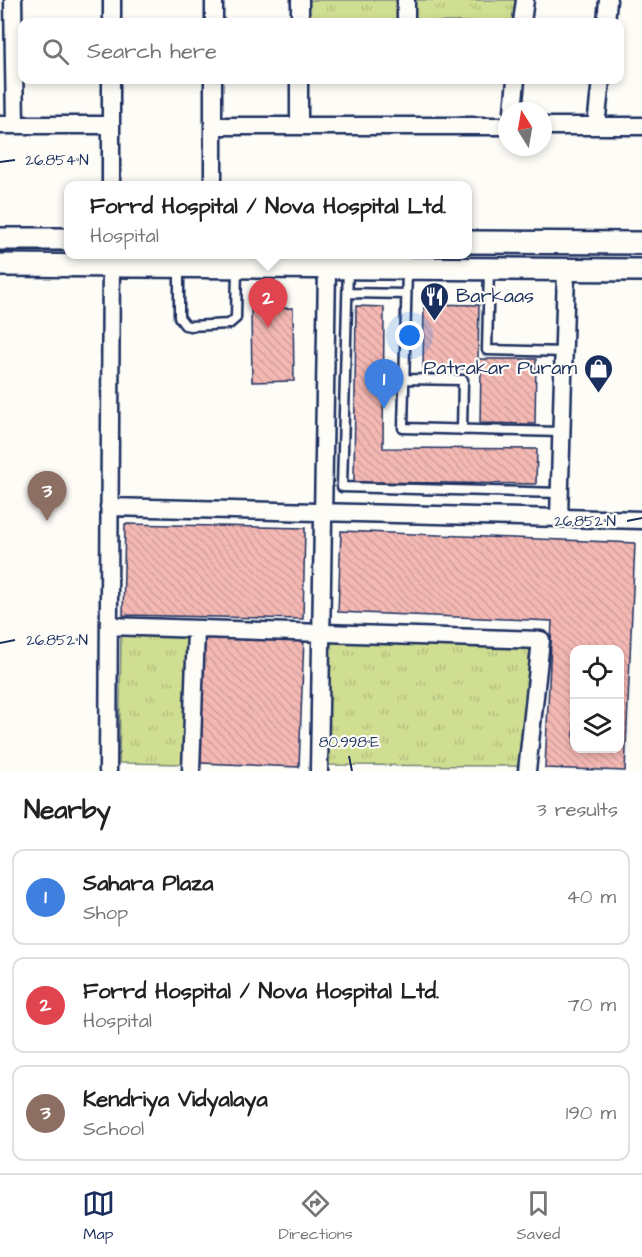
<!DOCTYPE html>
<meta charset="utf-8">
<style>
body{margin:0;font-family:"Architects Daughter",sans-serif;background:#f6f6f6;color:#222}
.controls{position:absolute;right:18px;bottom:18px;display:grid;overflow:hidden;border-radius:12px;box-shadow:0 3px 9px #0003}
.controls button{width:54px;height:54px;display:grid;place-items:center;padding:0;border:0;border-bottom:2px solid #e0e0e0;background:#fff;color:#222;font:30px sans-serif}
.compass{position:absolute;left:498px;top:102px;width:54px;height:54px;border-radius:50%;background:#fff;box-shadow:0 3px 9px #0003;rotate:349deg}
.you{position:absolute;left:410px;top:336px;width:21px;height:21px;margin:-15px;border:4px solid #fff;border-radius:50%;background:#1a73e8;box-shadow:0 0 0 9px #1a73e833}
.badge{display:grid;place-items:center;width:39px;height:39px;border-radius:50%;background:#1b2f5e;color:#fff;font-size:20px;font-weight:700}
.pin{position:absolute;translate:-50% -50px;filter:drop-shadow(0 2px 3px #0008)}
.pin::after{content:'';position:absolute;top:32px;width:21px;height:18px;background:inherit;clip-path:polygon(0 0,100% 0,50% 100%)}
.popup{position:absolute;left:64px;top:181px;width:408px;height:78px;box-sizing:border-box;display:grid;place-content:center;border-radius:12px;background:#fff;filter:drop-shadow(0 2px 4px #0005);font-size:20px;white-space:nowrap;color:#767676}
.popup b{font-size:22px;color:#222}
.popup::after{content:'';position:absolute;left:50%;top:100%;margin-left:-12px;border:12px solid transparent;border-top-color:#fff}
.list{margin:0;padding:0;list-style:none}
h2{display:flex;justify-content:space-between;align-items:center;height:78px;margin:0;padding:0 24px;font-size:26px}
h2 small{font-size:20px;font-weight:400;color:#767676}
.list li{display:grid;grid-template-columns:39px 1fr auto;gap:18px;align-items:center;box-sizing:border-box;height:96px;margin:0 12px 12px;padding:0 12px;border:2px solid #e0e0e0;border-radius:12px}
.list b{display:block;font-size:22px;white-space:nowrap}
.list p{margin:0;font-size:20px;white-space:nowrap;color:#767676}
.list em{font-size:20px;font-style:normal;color:#767676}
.icon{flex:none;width:33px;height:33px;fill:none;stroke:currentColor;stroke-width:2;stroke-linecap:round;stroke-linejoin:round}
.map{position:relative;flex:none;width:642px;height:771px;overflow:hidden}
.search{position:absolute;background:#fff;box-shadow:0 3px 9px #0003;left:18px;right:18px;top:18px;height:66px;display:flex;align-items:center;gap:15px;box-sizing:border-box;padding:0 21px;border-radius:12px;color:#767676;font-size:22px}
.sheet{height:402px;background:#fff}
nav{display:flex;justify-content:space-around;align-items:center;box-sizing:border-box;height:84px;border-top:2px solid #e0e0e0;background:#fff;font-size:16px;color:#767676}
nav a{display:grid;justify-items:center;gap:3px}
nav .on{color:#1b2f5e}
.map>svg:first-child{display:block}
</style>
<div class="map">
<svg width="642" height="771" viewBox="0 0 642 771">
<defs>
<pattern id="park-tufts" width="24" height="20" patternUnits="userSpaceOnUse" patternTransform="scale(1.5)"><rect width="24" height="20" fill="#d0de91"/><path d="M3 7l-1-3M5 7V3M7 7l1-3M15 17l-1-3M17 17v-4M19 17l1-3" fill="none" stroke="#b2bf7f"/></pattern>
<pattern id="building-back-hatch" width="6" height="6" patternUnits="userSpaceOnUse" patternTransform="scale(1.5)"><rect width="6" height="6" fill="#f4b8b3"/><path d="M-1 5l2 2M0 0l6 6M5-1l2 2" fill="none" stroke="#d19e9c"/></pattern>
</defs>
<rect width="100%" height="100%" fill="#fdfcf7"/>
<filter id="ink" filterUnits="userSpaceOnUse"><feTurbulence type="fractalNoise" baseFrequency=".0167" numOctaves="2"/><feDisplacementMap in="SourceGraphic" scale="12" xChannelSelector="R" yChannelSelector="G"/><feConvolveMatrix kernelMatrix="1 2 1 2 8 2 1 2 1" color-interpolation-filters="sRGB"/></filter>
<g filter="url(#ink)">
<path fill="url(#park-tufts)" stroke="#768678" stroke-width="1.5" d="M306 0H398V22H306Z
M413 0H516L513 22H413Z
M121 634 193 636 191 764 119 763Z
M328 641 530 648 520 766 326 765Z"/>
<path fill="url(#building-back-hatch)" stroke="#1b2f5e" stroke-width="1.5" fill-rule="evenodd" d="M424 304 479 305 478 359H536L535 424 480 423 481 369 423 368Z
M356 306 384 307 383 448 537 449 536 484 354 482Z
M293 308 294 381 252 382 251 309Z
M125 524 305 528 303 619 123 615Z
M341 531 635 543 625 771 545 768 552 621 338 612ZM574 650H620V748H574Z
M205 635 304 638 299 767 200 763Z"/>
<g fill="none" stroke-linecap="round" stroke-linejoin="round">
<defs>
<path id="service" d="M179 267V317L185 325 190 326 229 324 236 318 237 267
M348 267 342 487 560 493
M489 269 487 350 564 352
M407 270 403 428 561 432
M348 293 406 294
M404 379 463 380 462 430"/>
<path id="minor" d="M13 0 15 125
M406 0V22
M112 22V0
M214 22V0
M300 22V0
M522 22 525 0
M606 22 608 0
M513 111 516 80
M0 125H111
M213 126H507
M299 126V80
M543 126H642
M596 126 601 80
M111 186V80
M213 186V80
M109 507 642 520
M559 518 566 270
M109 626 541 640 527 771
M108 771 111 254
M191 771 196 630
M319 771 327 267"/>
<path id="tertiary" d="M0 239H68
M467 242 642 243
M0 265 642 270"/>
</defs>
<use href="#service" stroke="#1b2f5e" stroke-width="13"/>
<use href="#minor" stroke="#1b2f5e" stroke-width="21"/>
<use href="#tertiary" stroke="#1b2f5e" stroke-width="26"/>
<use href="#service" stroke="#fdfcf7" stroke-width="8"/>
<use href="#minor" stroke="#fdfcf7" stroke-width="16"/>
<use href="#tertiary" stroke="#fdfcf7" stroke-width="21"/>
</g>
</g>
<path fill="none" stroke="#1b2f5e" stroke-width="2" d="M0 162 15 160M627 521 642 518M0 643 15 640M349 756 352 771"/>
<defs>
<symbol id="restaurant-pin" viewBox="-11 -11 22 30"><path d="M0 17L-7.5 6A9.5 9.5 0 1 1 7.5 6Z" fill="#1b2f5e" stroke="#fdfcf7"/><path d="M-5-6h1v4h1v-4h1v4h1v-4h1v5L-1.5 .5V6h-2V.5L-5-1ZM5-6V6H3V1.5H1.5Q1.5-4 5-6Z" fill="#fff"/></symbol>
<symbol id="shop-pin" viewBox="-11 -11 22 30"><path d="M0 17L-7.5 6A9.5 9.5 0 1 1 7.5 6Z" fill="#1b2f5e" stroke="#fdfcf7"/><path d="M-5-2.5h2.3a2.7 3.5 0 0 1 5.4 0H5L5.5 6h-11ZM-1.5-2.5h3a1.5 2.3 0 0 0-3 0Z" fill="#fff"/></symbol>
</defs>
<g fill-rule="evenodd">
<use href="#restaurant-pin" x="418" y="280" width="33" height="45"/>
<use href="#shop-pin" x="582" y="352" width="33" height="45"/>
</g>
<g text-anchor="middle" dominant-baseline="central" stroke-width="4.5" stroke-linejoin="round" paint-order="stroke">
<g font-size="20" fill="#1b2f5e" stroke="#fdfcf7" text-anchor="start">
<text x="456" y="296">Barkaas</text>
<text x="577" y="368" text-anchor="end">Patrakar Puram</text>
</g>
</g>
<g font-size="15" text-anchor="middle" fill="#1b2f5e" stroke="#fdfcf7" stroke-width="4.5" stroke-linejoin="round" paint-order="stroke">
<text x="57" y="165">26.854°N</text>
<text x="585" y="526">26.852°N</text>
<text x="57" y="645">26.852°N</text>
<text x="349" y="747">80.998°E</text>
</g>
</svg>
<div class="controls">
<button><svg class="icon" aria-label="locate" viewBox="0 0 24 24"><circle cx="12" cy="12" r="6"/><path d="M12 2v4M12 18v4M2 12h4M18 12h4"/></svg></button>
<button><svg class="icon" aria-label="layers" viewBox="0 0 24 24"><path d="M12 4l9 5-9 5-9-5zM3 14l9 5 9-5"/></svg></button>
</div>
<svg class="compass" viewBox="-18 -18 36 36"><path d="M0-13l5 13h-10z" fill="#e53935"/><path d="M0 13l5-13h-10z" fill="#767676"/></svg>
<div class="you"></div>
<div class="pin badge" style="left:384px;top:409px;background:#3f7fe0">1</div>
<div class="pin badge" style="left:268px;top:328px;background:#e0444e">2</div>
<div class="popup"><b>Forrd Hospital / Nova Hospital Ltd.</b>Hospital</div>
<div class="pin badge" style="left:47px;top:521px;background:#8d6e63">3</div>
<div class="search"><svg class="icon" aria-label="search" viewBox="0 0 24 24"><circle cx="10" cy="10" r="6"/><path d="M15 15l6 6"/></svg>Search here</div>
</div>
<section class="sheet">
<h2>Nearby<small>3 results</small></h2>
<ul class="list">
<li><span class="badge" style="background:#3f7fe0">1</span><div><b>Sahara Plaza</b><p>Shop</p></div><em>40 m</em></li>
<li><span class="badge" style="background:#e0444e">2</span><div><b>Forrd Hospital / Nova Hospital Ltd.</b><p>Hospital</p></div><em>70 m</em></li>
<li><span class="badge" style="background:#8d6e63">3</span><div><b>Kendriya Vidyalaya</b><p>School</p></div><em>190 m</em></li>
</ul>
</section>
<nav>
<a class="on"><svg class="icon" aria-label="map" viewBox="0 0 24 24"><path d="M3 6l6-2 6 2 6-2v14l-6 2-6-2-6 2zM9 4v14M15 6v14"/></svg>Map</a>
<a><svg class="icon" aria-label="directions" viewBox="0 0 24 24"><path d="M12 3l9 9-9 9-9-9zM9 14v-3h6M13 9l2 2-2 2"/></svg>Directions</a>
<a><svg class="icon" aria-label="saved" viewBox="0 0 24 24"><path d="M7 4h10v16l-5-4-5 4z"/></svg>Saved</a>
</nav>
